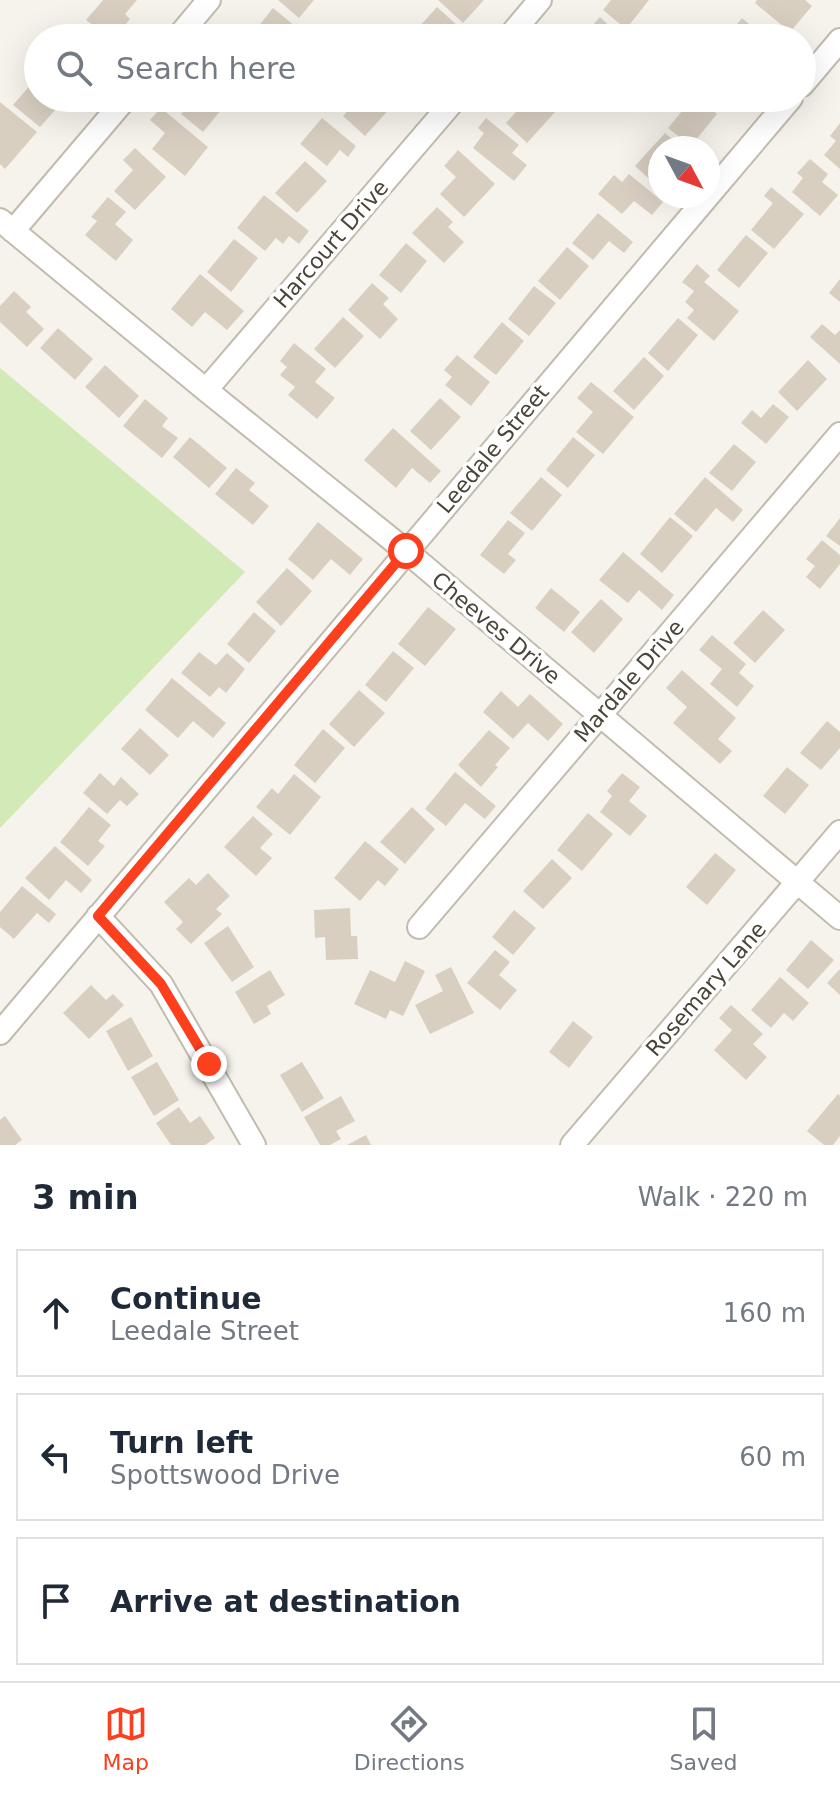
<!DOCTYPE html>
<meta charset="utf-8">
<style>
body{margin:0;font-family:"DejaVu Sans",sans-serif;background:#f6f6f7;color:#1f2937}
.compass{position:absolute;left:648px;top:136px;width:72px;height:72px;border-radius:50%;background:#fff;box-shadow:0 8px 32px #0002;rotate:131deg}
.stop{position:absolute;width:24px;height:24px;margin:-18px;border:6px solid #fc3f1d;border-radius:50%;background:#fff}
.stop.end{background:#fc3f1d;border-color:#fff;box-shadow:0 2px 8px #0008}
.list{margin:0;padding:0;list-style:none}
h2{display:flex;justify-content:space-between;align-items:center;height:104px;margin:0;padding:0 32px;font-size:34px}
h2 small{font-size:26px;font-weight:400;color:#747a83}
.list li{display:grid;grid-template-columns:52px 1fr auto;gap:24px;align-items:center;box-sizing:border-box;height:128px;margin:0 16px 16px;padding:0 16px;border:2px solid #e0e1e3;border-radius:0px}
.list b{display:block;font-size:30px;white-space:nowrap}
.list p{margin:0;font-size:26px;white-space:nowrap;color:#747a83}
.list em{font-size:26px;font-style:normal;color:#747a83}
.icon{flex:none;width:44px;height:44px;fill:none;stroke:currentColor;stroke-width:2;stroke-linecap:round;stroke-linejoin:round}
.map{position:relative;flex:none;width:840px;height:1145px;overflow:hidden}
.search{position:absolute;background:#fff;box-shadow:0 8px 32px #0002;left:24px;right:24px;top:24px;height:88px;display:flex;align-items:center;gap:20px;box-sizing:border-box;padding:0 28px;border-radius:44px;color:#747a83;font-size:30px}
.sheet{height:536px;background:#fff}
nav{display:flex;justify-content:space-around;align-items:center;box-sizing:border-box;height:112px;border-top:2px solid #e0e1e3;background:#fff;font-size:22px;color:#747a83}
nav a{display:grid;justify-items:center;gap:4px}
nav .on{color:#fc3f1d}
.map>svg:first-child{display:block}
</style>
<div class="map">
<svg width="840" height="1145" viewBox="0 0 840 1145">
<rect width="100%" height="100%" fill="#f6f3ec"/>
<path fill="#d2eab5" d="M0 368 245 572 0 828Z"/>
<path fill="#d8cfc1" d="M103 0H137L125 14 130 19 115 38H109L86 20Z
M278 0H314L299 18Z
M438 0H484L463 23Z
M611 0H649L626 29 603 10Z
M757 0H805L812 6 790 32 755 3Z
M437 7 458 26 448 38H409Z
M273 8 295 26 285 38H249Z
M600 17 615 31 609 38H581Z
M742 18 757 31 763 24 781 38H726Z
M85 27 98 38H76Z
M38 76V98H52L48 103 56 109 40 127 13 105Z
M195 98H231L203 132 181 114Z
M359 98H385L393 105 365 136 343 116Z
M529 98H540L555 112 527 143 506 123Z
M693 98H697L717 114 691 146 668 128Z
M706 98H731L721 111Z
M0 102 37 132 5 169 0 164Z
M161 108 208 147 185 176 152 149 165 133 150 120Z
M322 118 356 146 348 157 340 150 327 166 300 144Z
M486 118 519 145 512 153 527 165 514 181 473 148 484 133 478 128Z
M840 123V169L824 155 836 141 830 136Z
M665 133 682 148H660V181L656 185 635 166Z
M135 148 166 177 135 210 114 191 133 170 123 160Z
M458 150 495 184 464 217 440 194 456 177 444 166Z
M810 159 828 174 822 182 838 195 820 216 792 192 803 178 797 173Z
M305 161 327 181 297 213 275 193Z
M629 174 663 202 652 215 634 201 622 214 598 194 614 175 622 182Z
M771 187 804 214 774 249 751 230 773 203 764 196Z
M264 195 309 231 299 244 289 236 283 244 276 238 265 251 237 228Z
M108 197 126 212 115 224 133 240 116 261 85 235 97 221 91 217Z
M437 207 453 222 448 227 464 242 444 263 412 233Z
M598 213 633 242 624 253 609 241 593 260 572 243Z
M746 235 768 253 739 288 717 270Z
M234 239 258 258 231 292 207 272Z
M406 243 427 261 401 293 379 275Z
M567 247 589 266 560 300 538 281Z
M697 264 710 276 704 282 739 311 714 341 687 318 694 310 685 302 694 291 682 282Z
M200 274 244 311 227 330 205 312 192 327 171 309Z
M840 279V302L829 293Z
M372 283 389 298 383 304 398 319 380 339 348 310Z
M534 286 556 303 529 336 508 319Z
M14 291 31 307 26 312 44 329 27 347 0 322V306Z
M343 317 364 336 335 368 314 349Z
M678 318 698 335 668 371 648 353Z
M502 322 524 341 496 375 473 357Z
M822 324 835 335 840 330V364L810 337Z
M58 328 93 359 75 380 40 348Z
M294 343 326 369 315 382 335 398 317 419 288 395 295 387 280 375 287 367 280 361Z
M457 355 490 382 471 406 445 385 452 377 444 370Z
M644 357 664 376 634 410 613 391Z
M808 360 827 379 797 411 778 392Z
M105 365 139 396 119 418 85 387Z
M591 382 634 417 603 454 576 432 593 412 577 398Z
M440 398 461 417 431 450 410 431Z
M145 399 168 418 162 426 178 438 162 458 123 426Z
M773 404 789 417 766 444 741 423 752 410 761 418Z
M393 428 441 471 430 483 412 468 396 488 364 460Z
M190 437 227 468 209 488 173 457Z
M573 437 595 455 568 488 546 470Z
M734 444 756 462 732 491 709 473Z
M236 468 255 483 249 490 269 506 253 525 215 494Z
M541 477 562 495 532 531 510 513Z
M705 477 743 510 733 522 716 508 696 532 674 514Z
M670 517 693 536 662 573 640 554Z
M840 518V546L826 536Z
M508 520 525 533 508 554 516 560 504 574 480 555Z
M318 522 363 559 350 575 331 559 313 580 288 559Z
M822 540 840 555V564L820 589 806 577 815 566 806 559Z
M623 552 674 595 662 610 639 590 628 603 599 580Z
M287 568 312 591 281 626 256 602Z
M551 588 580 612 564 632 535 608Z
M601 599 623 619 594 653 571 632Z
M428 607 456 629 425 666 398 644Z
M763 610 785 630 755 663 733 643Z
M254 612 276 631 249 663 227 644Z
M712 635 746 664 739 673 754 686 737 707 710 684 722 669 699 650Z
M393 651 414 668 386 702 365 685Z
M199 652 216 665 227 653 245 669 226 693 219 687 210 697 181 673Z
M682 670 736 718 718 739 732 751 720 764 673 723 687 707 666 688Z
M172 678 226 723 213 738 193 721 178 738 145 710Z
M359 690 385 713 354 747 329 724Z
M501 691 518 707 530 694 563 724 548 741 528 723 513 739 483 712Z
M827 721 840 732V748L821 770 800 753Z
M140 728 169 755 150 775 121 749Z
M323 729 345 748 315 783 294 765Z
M489 730 510 748 495 765 498 767 481 787 458 765Z
M787 767 809 785 785 814 763 796Z
M455 772 496 806 485 819 465 803 446 826 425 809Z
M100 773 114 786 121 777 139 794 127 806 120 800 107 814 83 793Z
M622 773 640 787 629 801 647 816 630 836 600 812 612 796 607 791Z
M294 774 321 797 290 835 256 807 272 788 278 794Z
M89 807 111 825 98 841 105 846 88 866 60 842Z
M412 807 435 829 405 864 380 842Z
M588 813 613 834 582 871 557 850Z
M253 816 273 834 260 848 272 858 256 876 224 847Z
M365 841 399 869 385 886 378 880 360 901 334 878Z
M55 846 92 880 81 893 66 880 49 900 25 878Z
M715 853 736 870 707 905 686 887Z
M552 859 572 878 543 909 523 891Z
M208 873 230 896 216 909 222 914 191 944 176 929 183 922 164 902 189 878 196 885Z
M22 886 56 914 49 923 37 913 14 939 0 927V912Z
M350 908 351 936H357L358 959 326 960 325 937 315 938 314 910Z
M514 910 536 928 513 955 492 937Z
M228 926 254 967 232 982 204 943Z
M811 940 834 960 808 989 786 970Z
M495 950 510 962 499 975 517 990 500 1010 467 983Z
M405 961 425 971 403 1016 390 1010 386 1019 354 1004 370 970 395 982Z
M451 967 474 1013 430 1034 415 1005 443 991 435 975Z
M840 969V995L827 983Z
M270 970 285 995 267 1006 271 1014 254 1024 235 992Z
M780 977 809 1003 793 1021 784 1013 771 1028 751 1010Z
M91 985 106 1000 113 994 124 1005 89 1039 63 1013Z
M731 1005 763 1034 753 1044 767 1057 746 1080 714 1050 732 1030 719 1018Z
M131 1017 153 1056 128 1071 106 1031Z
M573 1021 593 1037 569 1068 549 1052Z
M157 1062 179 1100 154 1116 131 1077Z
M302 1062 324 1098 302 1112 280 1075Z
M838 1094 840 1096V1136L833 1145H824L807 1131Z
M341 1096 355 1121 336 1131 341 1139 330 1145H320L304 1117Z
M179 1107 190 1123 200 1116 215 1138 205 1145H171L156 1123Z
M5 1116 22 1140 15 1145H0V1120Z
M366 1135 371 1145H347Z"/>
<g fill="none" stroke-linecap="round" stroke-linejoin="round">
<defs>
<path id="minor" d="M177 38 209 0
M508 38 540 0
M802 85 840 40
M708 196 791 98
M0 220 206 390 406 551 840 918
M13 231 126 98
M206 390 456 98
M98 916 161 984 254 1145
M419 927 840 434
M0 1033 708 196
M572 1145 840 832"/>
</defs>
<use href="#minor" stroke="#c2bbae" stroke-width="26"/>
<use href="#minor" stroke="#fff" stroke-width="22"/>
</g>
<g fill="none" stroke-linecap="round" stroke-linejoin="round">
<path stroke="#fc3f1d" stroke-width="10" d="M209 1064 161 984 98 916 406 551"/>
</g>
<g text-anchor="middle" dominant-baseline="central" stroke-width="7" stroke-linejoin="round" paint-order="stroke">
<g font-size="22" fill="#4b4439" stroke="#fff">
<text transform="translate(331 244) rotate(-49)">Harcourt Drive</text>
<text transform="translate(493 449) rotate(-50)">Leedale Street</text>
<text transform="translate(496 628) rotate(40)">Cheeves Drive</text>
<text transform="translate(629 681) rotate(-49)">Mardale Drive</text>
<text transform="translate(706 989) rotate(-49)">Rosemary Lane</text>
</g>
</g>
</svg>
<svg class="compass" viewBox="-18 -18 36 36"><path d="M0-13l5 13h-10z" fill="#e53935"/><path d="M0 13l5-13h-10z" fill="#747a83"/></svg>
<div class="stop" style="left:406px;top:551px"></div>
<div class="stop end" style="left:209px;top:1064px"></div>
<div class="search"><svg class="icon" aria-label="search" viewBox="0 0 24 24"><circle cx="10" cy="10" r="6"/><path d="M15 15l6 6"/></svg>Search here</div>
</div>
<section class="sheet">
<h2>3 min<small>Walk · 220 m</small></h2>
<ul class="list">
<li><svg class="icon" aria-label="ahead" viewBox="0 0 24 24"><path d="M12 20V5M6 11l6-6 6 6"/></svg><div><b>Continue</b><p>Leedale Street</p></div><em>160 m</em></li>
<li><svg class="icon" aria-label="left" viewBox="0 0 24 24"><path d="M17 20v-9H6M10 6l-5 5 5 5"/></svg><div><b>Turn left</b><p>Spottswood Drive</p></div><em>60 m</em></li>
<li><svg class="icon" aria-label="arrive" viewBox="0 0 24 24"><path d="M6 21V4h12l-3 4 3 4H6"/></svg><div><b>Arrive at destination</b></div></li>
</ul>
</section>
<nav>
<a class="on"><svg class="icon" aria-label="map" viewBox="0 0 24 24"><path d="M3 6l6-2 6 2 6-2v14l-6 2-6-2-6 2zM9 4v14M15 6v14"/></svg>Map</a>
<a><svg class="icon" aria-label="directions" viewBox="0 0 24 24"><path d="M12 3l9 9-9 9-9-9zM9 14v-3h6M13 9l2 2-2 2"/></svg>Directions</a>
<a><svg class="icon" aria-label="saved" viewBox="0 0 24 24"><path d="M7 4h10v16l-5-4-5 4z"/></svg>Saved</a>
</nav>
